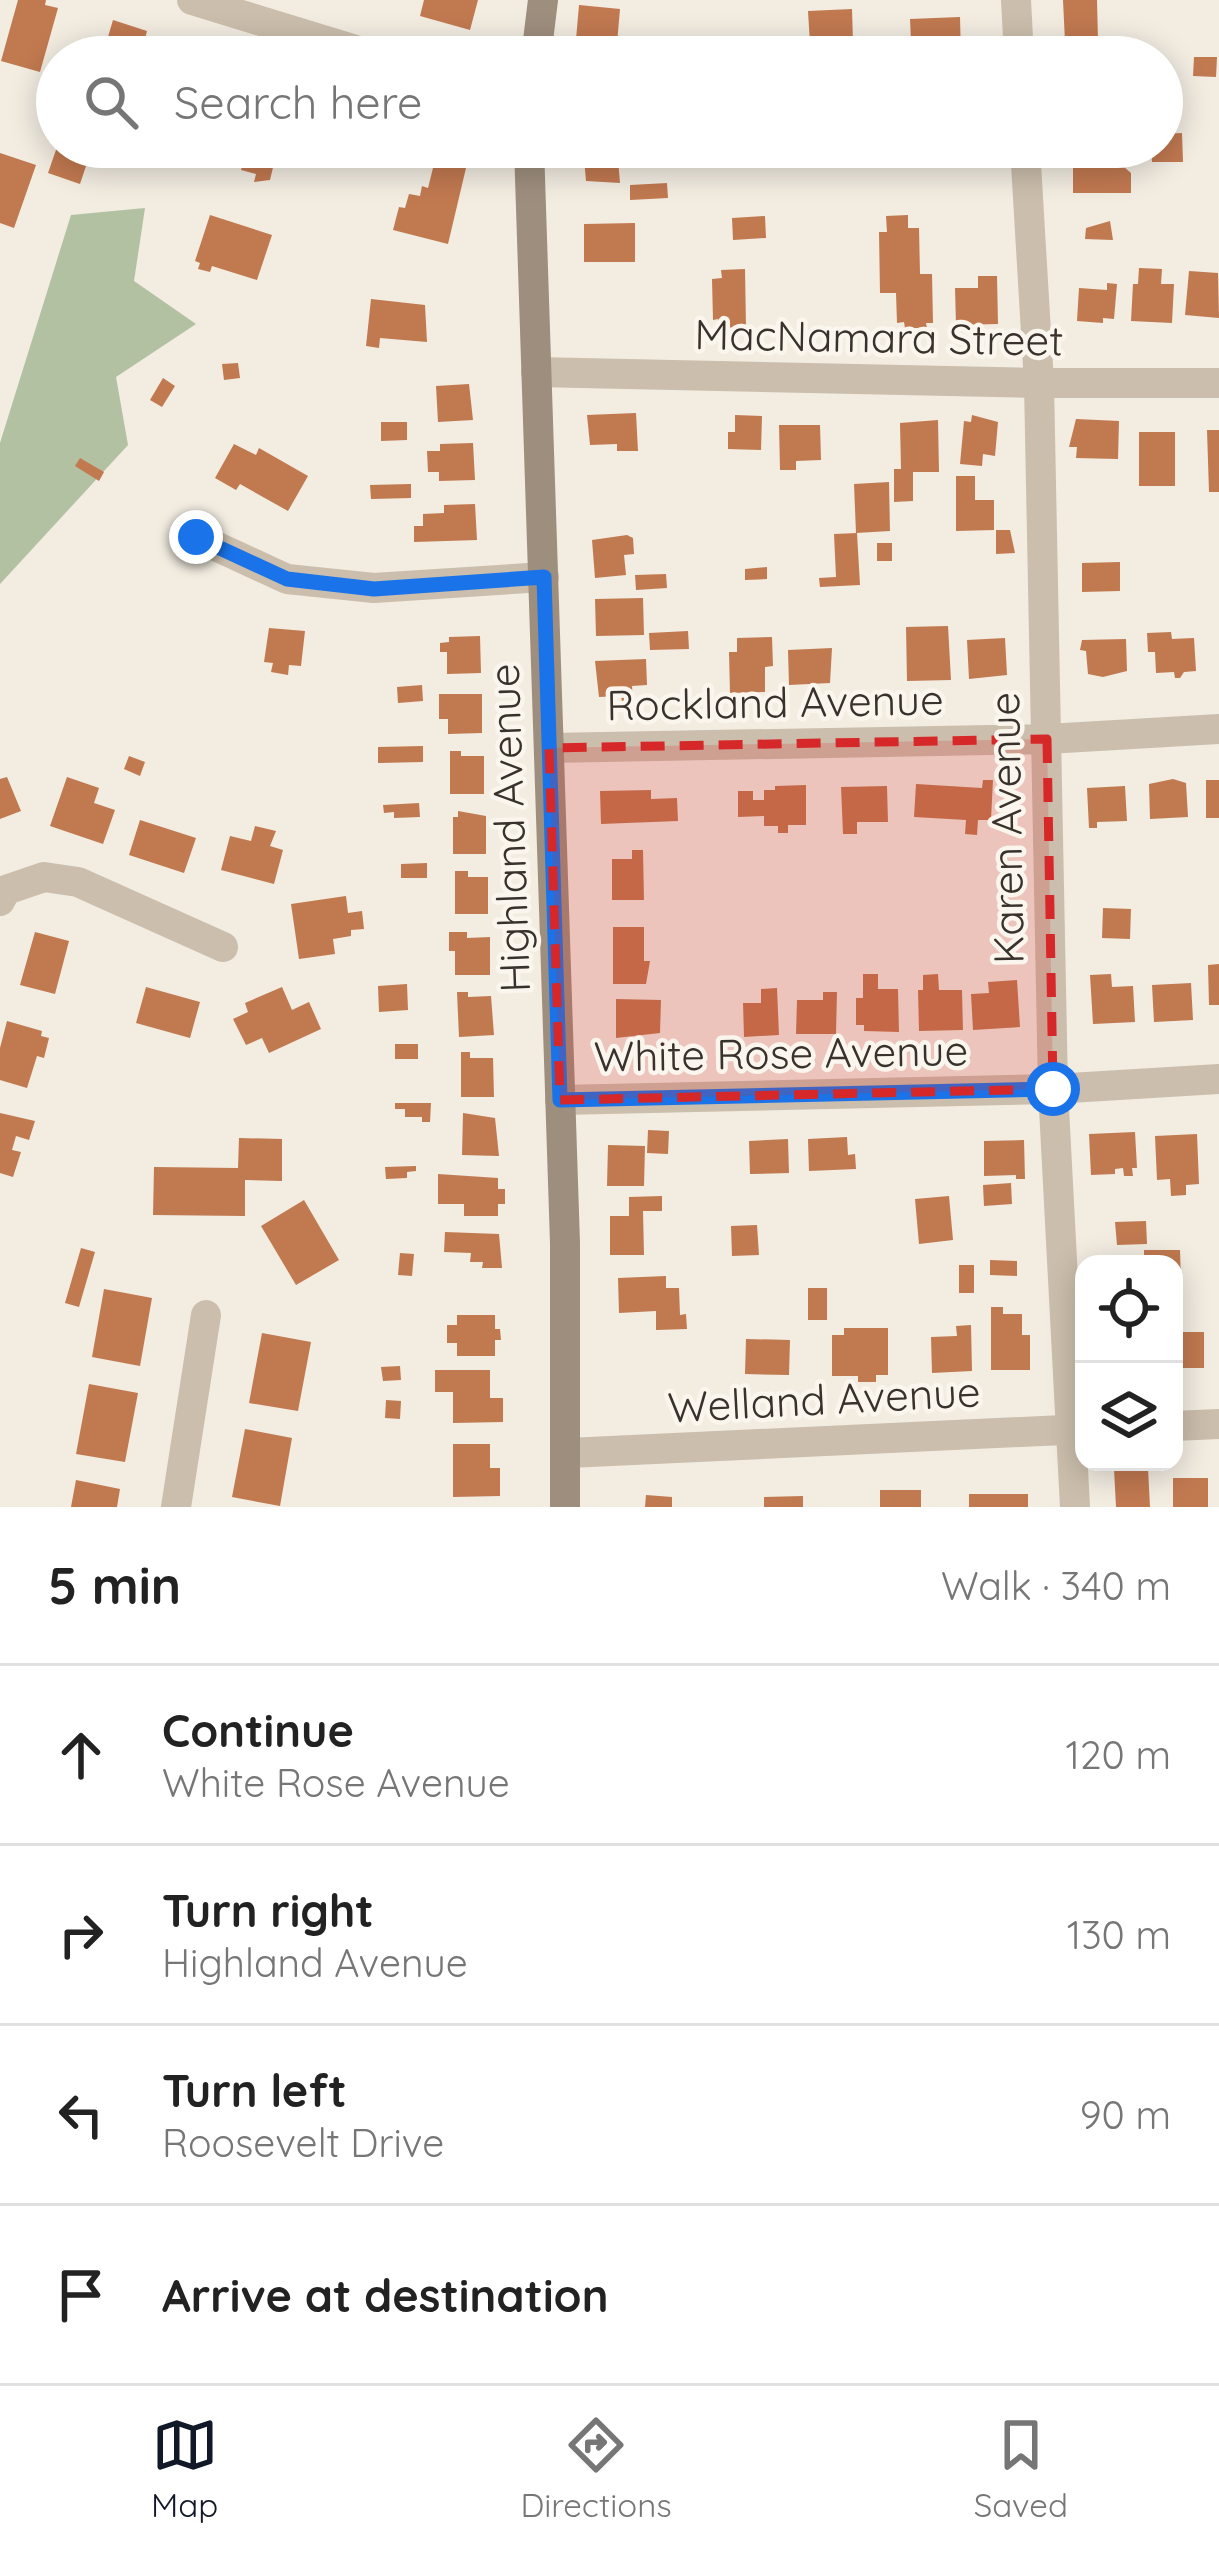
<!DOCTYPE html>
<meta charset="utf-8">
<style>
body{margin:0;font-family:Quicksand,sans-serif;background:#f2f2f2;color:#222}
.controls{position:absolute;right:36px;bottom:36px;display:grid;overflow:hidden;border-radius:24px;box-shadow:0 6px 30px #0003}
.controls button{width:108px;height:108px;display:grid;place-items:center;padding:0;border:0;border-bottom:3px solid #e0e0e0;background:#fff;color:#222;font:60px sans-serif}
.stop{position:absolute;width:36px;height:36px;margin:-27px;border:9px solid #1a73e8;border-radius:50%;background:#fff}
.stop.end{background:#1a73e8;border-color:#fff;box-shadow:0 3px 12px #0008}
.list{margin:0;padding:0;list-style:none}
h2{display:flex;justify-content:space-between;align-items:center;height:156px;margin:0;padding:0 48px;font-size:51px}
h2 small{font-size:39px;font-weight:400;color:#767676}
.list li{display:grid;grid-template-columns:78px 1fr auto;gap:36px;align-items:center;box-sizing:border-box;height:180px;padding:0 48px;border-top:3px solid #e0e0e0}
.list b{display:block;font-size:45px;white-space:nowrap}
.list p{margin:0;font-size:39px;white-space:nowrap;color:#767676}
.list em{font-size:39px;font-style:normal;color:#767676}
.icon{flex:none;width:66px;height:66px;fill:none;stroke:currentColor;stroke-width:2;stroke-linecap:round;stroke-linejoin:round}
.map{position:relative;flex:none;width:1219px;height:1507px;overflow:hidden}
.search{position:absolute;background:#fff;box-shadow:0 6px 30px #0003;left:36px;right:36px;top:36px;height:132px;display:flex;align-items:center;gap:30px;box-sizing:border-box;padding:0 42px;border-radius:66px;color:#767676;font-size:45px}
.sheet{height:876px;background:#fff}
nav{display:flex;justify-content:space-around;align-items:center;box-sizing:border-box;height:168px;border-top:3px solid #e0e0e0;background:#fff;font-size:33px;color:#767676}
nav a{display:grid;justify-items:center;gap:6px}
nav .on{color:#111827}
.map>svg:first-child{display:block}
</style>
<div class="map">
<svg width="1219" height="1507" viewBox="0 0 1219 1507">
<rect width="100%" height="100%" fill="#f2ece1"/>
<path fill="#b2c1a1" d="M145 208 134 281 196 324 116 377 128 445 0 584V443L71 215Z"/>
<path fill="#c17950" d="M18 0H46L45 5 58 8 40 72 1 61Z
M424 0H478L470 30 420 16Z
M1063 0H1097L1098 41 1065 42Z
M579 5 620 9 616 55 575 51Z
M852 9 853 42 810 44 808 11Z
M960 17 961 57H924L923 42H911L910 19Z
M113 20 147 31 140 57H102Z
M1194 57H1217L1216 77 1193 76Z
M1182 133 1183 162H1152L1151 147H1162V134Z
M57 147 91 151 80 184 48 173Z
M247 147 277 151 270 180 254 182 256 174 241 170Z
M583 147H617L620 183 586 181Z
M917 147H967V163L918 164Z
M1073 147H1130V154H1123V166L1131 173V193H1073Z
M0 153 36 165 14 228 0 223Z
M435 160 466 168 448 244 393 230 399 207 405 208 409 194 420 196 422 186 428 188Z
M667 183 668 198 630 200V185Z
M210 215 272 235 257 280 212 266 210 272 198 269 200 263 195 261Z
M908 215V228H919L920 274H932L933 323H926L927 328H905L904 322 897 323 896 293H880L879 232H887L886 216Z
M765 216 766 238 733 240 732 218Z
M1110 221 1113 240 1085 239 1086 228Z
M635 223V262H584V224Z
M1139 268 1162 269 1161 284H1174L1172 323 1131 321 1133 284H1138Z
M745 269 746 327 718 328V319L713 320 712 279 722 278 721 270Z
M1189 271 1218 273 1219 318 1185 315Z
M978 276H997L998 324 956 325 955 288H978Z
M1107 283 1117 284 1114 319 1103 318V323L1077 321 1079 288 1107 290Z
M371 299 425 305 427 342 380 338 379 348 366 346Z
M238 363 240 378 224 380 222 364Z
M163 378 175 386 162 407 150 400Z
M469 384 473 420 438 422 436 386Z
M636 413 638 451H617V444L590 445 587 415Z
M735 415 762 416 761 450 728 449V432H735Z
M972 415 998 422 995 456 983 454 982 466 960 464 964 421 971 422Z
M1076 419 1119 421 1118 459 1076 458 1077 447H1069Z
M938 420 939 472H913V501L894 502V469H901L900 423Z
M381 422H407V440L381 441Z
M779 425H820L821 460 796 461V470H780Z
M1207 430H1219V492H1209Z
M1139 432H1175V486H1139Z
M473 443 475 480 439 481V472H428L427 451H440V444Z
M234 444 256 455 259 448 308 476 288 511 240 484 236 490 215 478Z
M80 458 104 472 99 481 75 466Z
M956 476H975V500H994V530L956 531Z
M889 482 890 531 856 533 854 484Z
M411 484V498L371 499 370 485Z
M475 504 477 540 414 542V526H423V514L444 513V505Z
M996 530H1010L1015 553 996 554Z
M857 533 860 585 820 587 819 578 836 577 834 534Z
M627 535 633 538 634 554 624 555 626 575 595 578 592 540Z
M877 543H892V561H877Z
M1120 562V591L1082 592V563Z
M767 567V579L745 580V569Z
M666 574 667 588 636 590 635 575Z
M643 598 644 635 596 636 595 599Z
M948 626 951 680 907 681 906 627Z
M269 628 305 631 301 666 289 665 288 675 271 672 273 663 264 662Z
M688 631 689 649 650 650 649 633Z
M1171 632 1172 639 1194 638 1196 671 1184 672 1180 678H1175L1174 672 1156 673 1155 652H1148L1147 633Z
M480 636 481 673 447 674V652H440V643L449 642V637Z
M772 637 773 666 765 667V692L730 693 729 652H737V638Z
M1005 638 1007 675 969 679 967 640Z
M1126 639 1127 671 1103 677 1088 674 1086 651 1080 650 1082 640Z
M832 648 830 683 789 685 788 650Z
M646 659 647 685 632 686 633 701 622 702 621 696 599 697 595 661Z
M422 685 423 701 398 703 397 687Z
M439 694H482V733L448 734V719H439Z
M423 746V762L378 763V747Z
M450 751H461V756H484V794H450Z
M129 756 145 762 140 776 124 769Z
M7 777 21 811 0 819V779Z
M67 777 99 788 94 803 115 810 103 844 50 826Z
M1173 779 1186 783 1188 817 1150 819 1149 784Z
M983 780H993L991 820H978L977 835 965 834 966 820 914 817 916 784 982 788Z
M1206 780H1219V818H1206Z
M806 785V825H788V833H778V826H764V816L738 817V791H753V800H764V790H775V786Z
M887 786 888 822H857V834H843L841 787Z
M1125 786 1127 821 1097 822V828H1089L1087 788Z
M651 790V799L677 798 678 821 601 824 600 791Z
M419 803 420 817 394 818V812L384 813 383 805Z
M458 811 486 816V854H453V817H458Z
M140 820 196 838 184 873 129 855Z
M255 826 276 831 270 846 283 850 274 884 221 870 230 836 251 841Z
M632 850H643L644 900H612V859H632Z
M427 863V878H401V864Z
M455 871H468V877H488V914H455Z
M346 896 348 913 362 911 364 929 351 930V936L333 939 335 954 299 959 291 904Z
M1103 908 1131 909 1130 939 1102 938Z
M613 927H644V961H650L646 984H613Z
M35 932 69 941 55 994 20 985Z
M449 932H467V938L490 937V975H455V951H449Z
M1219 964V1005H1209L1208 965Z
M863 974H878V989H898L899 1032 864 1031V1025H856V998H863Z
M938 974 939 990H962L963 1030 919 1031 918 990H923V975Z
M1111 974 1112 987 1133 986 1135 1022 1093 1024 1090 975Z
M1017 980 1020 1027 973 1030 971 994 989 993 988 982Z
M1191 983 1193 1020 1154 1022 1152 985Z
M407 984 408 1010 379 1012 378 986Z
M146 987 200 1002 190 1038 136 1023Z
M282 987 292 1010 309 1002 321 1029 269 1053 262 1038 246 1045 233 1019 248 1012 245 1003Z
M777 988 779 1035 744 1037 743 1003H761V989Z
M457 992H468V997L491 996 494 1035 459 1037Z
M823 992H837L836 1034H796L797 1000H823Z
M616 999 661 1000 660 1033 616 1038Z
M7 1021 42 1031 41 1036 49 1038 44 1058 37 1056 27 1088 0 1080V1048Z
M395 1044H418V1059H395Z
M461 1052H470V1058H493L494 1097H461Z
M395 1103H431L430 1122H422V1117H405V1109H395Z
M0 1113 35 1121 29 1140 16 1136 12 1150 21 1152 13 1177 0 1173Z
M463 1113 495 1118 499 1156 462 1155Z
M648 1130 669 1131 668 1154 647 1153Z
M1135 1132 1137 1168H1132L1133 1176H1124L1123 1168 1115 1169V1174L1091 1175 1089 1134Z
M1197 1134 1199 1184 1186 1185V1195L1171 1196 1170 1179 1157 1180 1155 1136Z
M847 1137 848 1155 855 1154 856 1169 809 1171 808 1139Z
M239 1138 282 1139V1181L245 1180V1216L153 1215 154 1167 238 1168Z
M788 1139 789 1173 750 1174 749 1141Z
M1024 1140 1025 1179H1016V1175L984 1176V1141Z
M608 1145 645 1146 644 1186H607Z
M416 1166V1171L407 1172V1178L386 1179 385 1167Z
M438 1174 498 1178V1189H505V1204H498V1216H464V1204H438Z
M1011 1183 1012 1204 984 1206 983 1185Z
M662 1196V1211H643L644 1255H610V1216H629V1197Z
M949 1196 953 1240 919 1244 915 1199Z
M304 1200 339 1260 296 1285 261 1226Z
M1146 1221 1147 1244 1117 1245 1115 1222Z
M757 1225 759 1255 732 1256 731 1226Z
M445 1232 499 1234 502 1268H482L483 1262H470L471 1253 444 1252Z
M81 1248 95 1252 79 1307 65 1303Z
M1144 1250H1180L1181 1281H1174V1264H1144Z
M400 1253 414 1254 412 1276 398 1275Z
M990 1260 1017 1261V1276L990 1275Z
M959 1265H974V1293H959Z
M666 1276V1288H679L680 1315 686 1314 687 1329 656 1330V1311L619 1313 618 1278Z
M808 1288H827V1320H808Z
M104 1289 152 1298 140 1366 92 1357Z
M991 1307H1003V1314H1022V1335H1030V1370H991Z
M457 1315H495V1329H500L501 1340H495V1356H457V1343H447V1325H457Z
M1174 1318H1179V1332H1204V1368H1174Z
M971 1325 972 1371 932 1373 931 1337 957 1336 956 1326Z
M844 1328H888V1375H876V1382H858V1376H832V1335H844Z
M262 1333 311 1342 298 1411 249 1403Z
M746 1339 790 1340 789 1375 745 1374Z
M400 1366 401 1380 383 1381 381 1367Z
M435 1370H490V1398H503V1422L453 1423V1392H435Z
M89 1384 138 1393 125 1462 76 1454Z
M386 1400 401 1401 400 1419 385 1418Z
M245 1429 292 1438 280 1506 232 1497Z
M453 1444H490V1468H500V1496L453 1497Z
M1148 1468 1150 1507H1116L1114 1469Z
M1173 1478H1208V1507H1173Z
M76 1480 120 1489 117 1507H71Z
M880 1490H921V1507H880Z
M969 1494H1028V1507H969Z
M646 1495 672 1497V1507H645Z
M803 1496V1507H764V1497Z"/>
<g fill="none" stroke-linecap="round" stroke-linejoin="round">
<path stroke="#cbbeac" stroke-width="30" d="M192 0 379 57
M1016 0 1019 57
M1025 147 1039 383 1053 1089 1075 1507
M536 372 1039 383H1219
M196 537 287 579 374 588 544 577
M549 748 1047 739 1219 729
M0 901 6 890 44 877 78 882 223 947
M560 1100 1053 1089 1219 1079
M1174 1426 1219 1424
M568 1453 1084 1429
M176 1507 206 1315"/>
<path stroke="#9e8e7e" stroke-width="30" d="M536 57 543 0
M529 147 565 1243V1507"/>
</g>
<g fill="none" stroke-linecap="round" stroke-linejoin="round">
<path stroke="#1a73e8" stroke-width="15" d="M196 537 287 579 374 589 544 577 560 1100 1053 1089"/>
</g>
<path fill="#d62828" fill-opacity="0.2" stroke="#d62828" stroke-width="9" stroke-dasharray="24 15" stroke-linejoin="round" d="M1047 739 1053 1089 560 1100 549 748Z"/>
<g text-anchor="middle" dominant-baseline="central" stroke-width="9" stroke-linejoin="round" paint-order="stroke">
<g font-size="42" fill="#39312b" stroke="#faf6ed">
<text transform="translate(879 337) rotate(1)">MacNamara Street</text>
<text transform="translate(775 702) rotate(-1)">Rockland Avenue</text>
<text transform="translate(509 828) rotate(-92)">Highland Avenue</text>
<text transform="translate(1006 828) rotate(-91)">Karen Avenue</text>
<text transform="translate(781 1053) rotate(-1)">White Rose Avenue</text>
<text transform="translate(824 1399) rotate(-3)">Welland Avenue</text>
</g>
</g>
</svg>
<div class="controls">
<button><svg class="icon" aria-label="locate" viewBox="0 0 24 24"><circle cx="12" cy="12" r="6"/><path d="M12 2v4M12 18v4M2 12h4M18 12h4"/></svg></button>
<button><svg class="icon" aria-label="layers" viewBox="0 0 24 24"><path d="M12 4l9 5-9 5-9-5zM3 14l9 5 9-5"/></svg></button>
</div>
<div class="stop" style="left:1053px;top:1089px"></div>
<div class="stop end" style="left:196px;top:537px"></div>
<div class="search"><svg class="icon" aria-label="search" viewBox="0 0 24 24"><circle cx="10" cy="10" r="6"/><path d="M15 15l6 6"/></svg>Search here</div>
</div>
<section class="sheet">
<h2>5 min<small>Walk · 340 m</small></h2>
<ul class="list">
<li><svg class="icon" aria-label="ahead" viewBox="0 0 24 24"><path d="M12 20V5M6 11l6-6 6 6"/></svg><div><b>Continue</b><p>White Rose Avenue</p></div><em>120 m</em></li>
<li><svg class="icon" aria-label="right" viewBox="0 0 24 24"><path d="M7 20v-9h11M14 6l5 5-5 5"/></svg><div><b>Turn right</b><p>Highland Avenue</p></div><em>130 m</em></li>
<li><svg class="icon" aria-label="left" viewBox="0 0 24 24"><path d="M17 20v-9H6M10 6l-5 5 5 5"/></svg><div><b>Turn left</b><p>Roosevelt Drive</p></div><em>90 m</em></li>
<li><svg class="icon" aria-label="arrive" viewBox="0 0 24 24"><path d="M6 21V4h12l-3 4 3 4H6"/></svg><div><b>Arrive at destination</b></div></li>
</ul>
</section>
<nav>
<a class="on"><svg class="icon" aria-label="map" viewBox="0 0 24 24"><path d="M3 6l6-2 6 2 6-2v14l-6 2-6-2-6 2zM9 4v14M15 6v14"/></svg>Map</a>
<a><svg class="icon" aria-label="directions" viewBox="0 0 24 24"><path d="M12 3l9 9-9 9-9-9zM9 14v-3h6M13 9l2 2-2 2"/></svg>Directions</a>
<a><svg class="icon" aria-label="saved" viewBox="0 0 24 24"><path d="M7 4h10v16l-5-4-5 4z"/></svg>Saved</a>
</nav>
